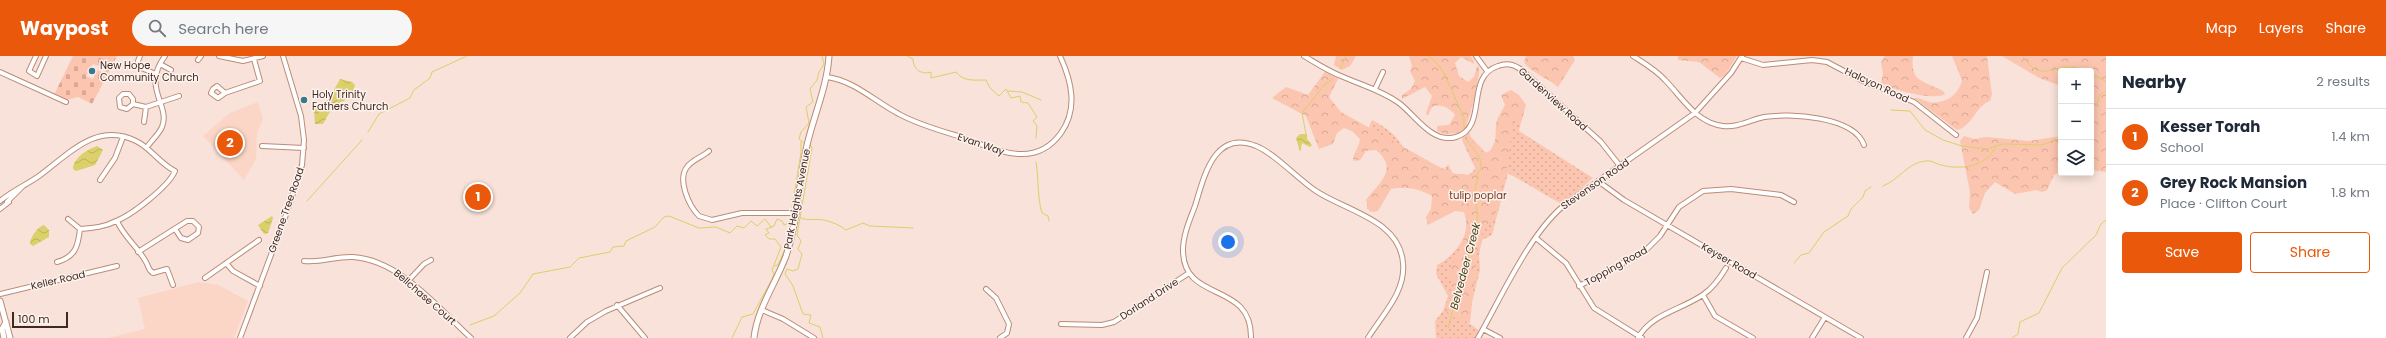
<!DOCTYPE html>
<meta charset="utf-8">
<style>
body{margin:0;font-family:Poppins,sans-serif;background:#f6f6f7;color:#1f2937}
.controls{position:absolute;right:12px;top:12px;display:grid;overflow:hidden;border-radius:4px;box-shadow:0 2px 10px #0003}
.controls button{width:36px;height:36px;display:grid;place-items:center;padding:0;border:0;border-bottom:1px solid #e0e1e3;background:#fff;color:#1f2937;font:20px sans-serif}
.scale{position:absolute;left:12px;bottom:10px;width:56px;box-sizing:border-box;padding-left:4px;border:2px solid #3f2a22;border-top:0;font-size:11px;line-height:14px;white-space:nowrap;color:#3f2a22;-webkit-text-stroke:3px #fdf2ed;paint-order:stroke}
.you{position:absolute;left:1228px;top:186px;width:14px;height:14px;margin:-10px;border:3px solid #fff;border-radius:50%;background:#1a73e8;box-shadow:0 0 0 6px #1a73e833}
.badge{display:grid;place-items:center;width:26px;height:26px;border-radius:50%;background:#ea580c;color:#fff;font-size:13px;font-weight:700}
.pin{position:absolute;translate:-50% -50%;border:2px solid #fff;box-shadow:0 1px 4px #0006}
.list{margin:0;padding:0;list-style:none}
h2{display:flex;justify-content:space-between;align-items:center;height:52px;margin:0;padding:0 16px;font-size:17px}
h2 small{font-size:13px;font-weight:400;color:#747a83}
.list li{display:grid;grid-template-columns:26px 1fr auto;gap:12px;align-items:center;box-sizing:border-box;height:56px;padding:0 16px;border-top:1px solid #e0e1e3}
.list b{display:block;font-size:15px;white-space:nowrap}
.list p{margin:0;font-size:13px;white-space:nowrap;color:#747a83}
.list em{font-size:13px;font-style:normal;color:#747a83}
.actions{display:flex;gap:8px;padding:12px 16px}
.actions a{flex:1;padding:9px 0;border:1px solid #ea580c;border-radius:4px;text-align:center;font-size:14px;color:#ea580c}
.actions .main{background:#ea580c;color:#fff}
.icon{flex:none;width:22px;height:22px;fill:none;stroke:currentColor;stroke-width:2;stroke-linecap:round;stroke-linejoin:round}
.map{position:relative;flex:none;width:2106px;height:282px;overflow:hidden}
header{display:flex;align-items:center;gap:24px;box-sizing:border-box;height:56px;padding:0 20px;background:#ea580c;color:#fff}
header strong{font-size:19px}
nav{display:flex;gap:22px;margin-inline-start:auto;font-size:14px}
.search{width:280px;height:36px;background:#f6f6f7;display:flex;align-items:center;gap:10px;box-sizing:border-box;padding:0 14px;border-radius:22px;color:#747a83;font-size:15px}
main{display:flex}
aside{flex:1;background:#fff}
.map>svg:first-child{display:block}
</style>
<header>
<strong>Waypost</strong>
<div class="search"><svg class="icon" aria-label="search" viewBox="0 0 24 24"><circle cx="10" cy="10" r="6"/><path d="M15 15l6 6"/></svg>Search here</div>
<nav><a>Map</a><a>Layers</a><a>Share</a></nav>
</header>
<main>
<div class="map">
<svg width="2106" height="282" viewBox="0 0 2106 282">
<defs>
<pattern id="grass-dots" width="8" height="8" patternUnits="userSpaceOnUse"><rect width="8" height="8" fill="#fcc5af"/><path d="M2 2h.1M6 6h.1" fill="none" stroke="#d9a996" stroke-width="1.8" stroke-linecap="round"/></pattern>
<pattern id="forest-crowns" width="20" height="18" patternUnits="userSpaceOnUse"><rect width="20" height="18" fill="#fcc5af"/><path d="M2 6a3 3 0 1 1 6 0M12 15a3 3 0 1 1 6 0" fill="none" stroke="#d9a996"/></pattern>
<pattern id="cemetery-stones" width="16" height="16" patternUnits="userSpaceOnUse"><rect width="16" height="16" fill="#fcc5af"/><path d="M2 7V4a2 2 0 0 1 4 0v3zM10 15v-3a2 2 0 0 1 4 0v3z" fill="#d9a996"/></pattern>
<pattern id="water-waves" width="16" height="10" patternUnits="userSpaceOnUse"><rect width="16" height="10" fill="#dbd069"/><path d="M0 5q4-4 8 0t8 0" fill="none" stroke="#bdb35b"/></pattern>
</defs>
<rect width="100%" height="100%" fill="#f8e2d9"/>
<path fill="#fbd6c6" d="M258 46 263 63 257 77 256 103 244 124 203 80 230 57Z
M199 226 218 229 248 245 234 282H108L145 273 138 242Z"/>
<path fill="url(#grass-dots)" d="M1523 57 1519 75 1593 122 1563 149 1508 117 1492 179 1482 184 1479 199 1480 214 1467 266 1479 274 1475 282H1436L1435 265 1443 255 1448 240 1436 218 1437 209C1457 199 1472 176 1466 153 1450 146 1401 118 1386 136 1381 142 1379 150 1375 156L1367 153V143L1387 124 1394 103 1364 83 1372 64C1398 78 1403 88 1414 114L1469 119 1476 112 1458 74 1467 67 1470 80 1486 97 1492 95 1507 58Z"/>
<path fill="url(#forest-crowns)" d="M1336 0H1356L1350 10 1342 14 1334 9Z
M1409 0H1470L1474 5V8L1461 1 1455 7 1459 20 1468 26 1474 21 1477 10 1479 11C1481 16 1470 62 1467 67 1465 71 1462 74 1459 77L1445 78 1437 75V70L1449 69 1455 59C1450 52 1440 47 1432 51L1428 59 1426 57 1432 40 1425 31 1402 43V39L1411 33 1415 25 1410 15 1412 10Z
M1526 0H1573L1575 4 1558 31C1549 23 1529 15 1524 6Z
M1678 0H1737L1725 19 1720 22 1699 6 1678 4Z
M1885 0H1913C1910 27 1923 24 1943 35L1945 38C1935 45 1892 34 1881 27L1883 18 1881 6Z
M1952 0H1987L1992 39 1990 45C1976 49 1972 71 1957 74L1914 42C1919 41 1924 45 1929 46 1944 49 1959 39 1962 24Z
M2002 0H2106V116L2091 114V15H2061V30L2039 22Z
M1327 13 1339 21 1329 41 1341 56 1441 112 1445 113 1448 108 1453 118 1472 119 1476 114 1462 84 1469 83 1485 97 1490 95C1497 84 1495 82 1496 70 1496 63 1502 55 1505 49L1501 39 1511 34 1519 39 1526 49 1521 67 1513 63 1506 119 1499 152 1483 175 1477 198 1470 267 1447 259 1452 228 1449 217C1456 196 1472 179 1464 156L1455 155 1428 169 1426 161 1431 153 1432 140C1418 132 1406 130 1391 133L1378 155 1370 156 1366 144C1380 126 1399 113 1376 94L1366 95 1360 104 1353 105C1353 97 1359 92 1360 83L1352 75 1344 72 1337 77 1333 88 1319 93 1306 60 1272 42 1286 31 1308 39Z
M1964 80 1974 83 1986 81 2029 85 2061 80V116L2054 119 2047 134 2042 136 2036 134 2015 138 1995 126 1985 137 1979 154 1973 158 1969 152 1970 136 1960 85Z"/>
<path fill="url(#cemetery-stones)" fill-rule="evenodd" d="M73 0H117L92 48 78 41 67 44 54 39ZM93 8 106 12 104 17 97 14 93 23 86 20Z"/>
<path fill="url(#water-waves)" d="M340 23 352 26 355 29 351 41 333 50 323 68H315L314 53 329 43Z
M1300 78H1307V83L1312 89 1310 91 1302 87 1300 96 1296 82Z
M97 90 103 94 95 109 76 115 73 113C73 102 88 93 97 90Z
M272 160 273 162 268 177 264 178 258 169Z
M44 169 49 174V181L33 190 30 188C30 182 37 171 44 169Z"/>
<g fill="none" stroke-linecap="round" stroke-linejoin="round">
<path stroke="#dbd069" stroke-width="1" d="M907 0 913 3C913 14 922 19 931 16V22L956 16C963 26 976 24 986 24L990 32 999 40 1006 33 1011 42 1020 40 1021 46 1028 47 1037 61 1033 65 1037 70 1036 82
M1428 0 1435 5 1444 17 1464 62V72
M2023 1C2028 6 2030 11 2037 14 2050 19 2064 5 2085 15
M1340 13 1346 0
M2091 18 2106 25
M1008 35 1022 36 1041 44
M2091 50 2096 49 2101 38 2106 35
M1891 54 1910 55 1925 74 1943 84 1962 90 1987 93 2003 88 2042 89 2061 82
M368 76 379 58 410 42 414 34 430 22 432 16 467 0
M1306 78 1302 57 1326 27 1333 23
M804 87 799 83 801 76 809 67 806 51 813 46 810 33 817 24 819 16 824 8 822 0
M810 88 812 92 797 179 801 185 798 193 802 198 798 213 793 215 787 213 785 218 793 230 803 258 811 259 809 267 820 271 823 282
M1036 106C1039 124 1037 140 1042 157L1048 160 1049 165
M1883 130C1899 124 1908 106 1926 105 1932 104 1936 108 1941 109 1960 114 1986 111 1995 92
M307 145 362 84
M792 151 801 97V86
M799 161C808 166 814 162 824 164 832 166 840 169 846 174L863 167 870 170 913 172
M1794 207 1801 199 1809 197 1824 176 1848 160 1851 153 1863 141 1865 135 1871 131
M775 210 778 209 786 191 790 163
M470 269 494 260 520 237 533 218 570 211 579 202 610 196 613 191 624 190 626 185 655 171 664 161 669 160 699 172 716 171 730 177 737 170 744 172 751 165 757 170 765 163 771 171 774 170 777 163 782 165 784 169 789 167
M1448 272C1457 236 1470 201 1477 165 1479 155 1474 145 1475 135 1475 127 1478 128 1477 118L1481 113C1482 98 1473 94 1466 83
M457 282 458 281
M732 282 742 261 753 258 772 223 774 218 772 214 781 191 775 183H769L765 179 769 177 766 173 772 171
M2012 282 2018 278 2020 266 2039 257 2062 212 2096 179 2101 168 2106 164"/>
<defs>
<path id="minor" d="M36 0 29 15 37 20 46 0
M140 0 138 5 139 11 156 18
M219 0 243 5 263 0
M1304 0C1316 7 1328 15 1341 20 1361 29 1381 34 1399 47 1416 60 1432 88 1456 81 1489 71 1464 21 1498 10 1508 6 1515 9 1523 15L1601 86 1620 110
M1476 0 1487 15
M1633 0C1644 7 1656 14 1665 24 1682 41 1696 67 1723 70 1737 72 1750 64 1764 61 1789 57 1854 60 1864 89
M1741 2 1763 9 1812 4 1827 6 1863 25 1914 46 1956 79
M198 4 201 0
M160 8 171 14
M0 16 66 46
M827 21C855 25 874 45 899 58 917 68 938 74 958 80 992 91 1033 116 1061 77 1078 53 1072 26 1060 0
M1375 33 1383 16
M225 37 217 30 213 33 211 37 218 42 225 37 260 25 254 3
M133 48V43L129 38H123L119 42 120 51 127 53 133 48 146 51 179 40
M144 66 146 51
M262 90 304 92
M147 91C151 85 159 78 162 71 171 49 141 32 165 0
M709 95C702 101 692 104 687 111 677 124 689 150 699 160L712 164 742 157H795
M100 124 115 102 123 81
M1598 125 1624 144 1861 282
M0 145C12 135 26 129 39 120 68 99 96 65 136 85 151 92 160 108 175 115 169 130 132 159 116 165 105 171 93 172 80 173L68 163
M7 146 23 130
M0 153 9 146
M117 165C124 181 138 191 146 206 149 211 148 214 153 217L167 213 173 229
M1536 182 1566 207 1594 252 1642 282
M138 196 187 165H193L199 171 198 177 188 184 181 182 175 173
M304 205C321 207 336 200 353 201 400 204 438 252 471 282
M57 206C75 201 78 191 80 173
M226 207 233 215 260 230
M205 222 259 184
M408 225 424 208 431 204
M1579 230 1644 196 1660 180 1679 151 1703 135 1731 133 1781 139 1794 146
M986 233 996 242 1009 268 1007 277 1000 282
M0 238 117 210
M1703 239 1715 260 1753 282
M617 249 645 282
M762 254 783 263 814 282
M1061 268 1102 269 1114 266 1189 217
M1483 273 1500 282
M240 282 287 156 302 109 304 84 301 60 283 0
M570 282 587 266 606 255 660 232
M1251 282C1252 224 1183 248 1183 194 1183 179 1190 163 1195 150 1204 121 1214 73 1256 90 1273 96 1299 124 1316 135 1346 155 1400 164 1403 207 1406 236 1382 259 1368 282
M1478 282C1501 242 1531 174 1567 147L1695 57 1731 17 1742 0
M1638 282C1652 257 1682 254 1704 238 1714 231 1720 222 1726 212
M1812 282 1825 261
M1966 282 1977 262 1987 216"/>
<path id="major" d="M0 245 10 282
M4 282 2 273 6 266
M754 282C757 253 776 227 786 200 798 164 799 125 807 89 814 59 827 31 829 0"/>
</defs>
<use href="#minor" stroke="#bd8b76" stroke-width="6"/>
<use href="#major" stroke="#bd8b76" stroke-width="7"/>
<use href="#minor" stroke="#fff" stroke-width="4"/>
<use href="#major" stroke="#fff" stroke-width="5"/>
</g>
<g fill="#3a788d" stroke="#fdf2ed" stroke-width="1.5">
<circle cx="92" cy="15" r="4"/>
<circle cx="304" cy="44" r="4"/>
</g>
<g text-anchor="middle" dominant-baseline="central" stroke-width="3" stroke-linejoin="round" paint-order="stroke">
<g font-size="10" fill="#3f2a22" stroke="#fdf2ed" text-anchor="start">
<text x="100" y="9">New Hope<tspan x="100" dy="12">Community Church</tspan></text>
<text x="312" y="38">Holy Trinity<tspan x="312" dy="12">Fathers Church</tspan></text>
</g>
<g font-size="10" fill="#3f2a22" stroke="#fdf2ed">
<text transform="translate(1877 29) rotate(25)">Halcyon Road</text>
<text transform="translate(1553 43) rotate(42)">Gardenview Road</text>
<text transform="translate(981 88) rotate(19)">Evan Way</text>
<text transform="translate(1595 128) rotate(-35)">Stevenson Road</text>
<text transform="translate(797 143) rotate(-79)">Park Heights Avenue</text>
<text transform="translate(286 154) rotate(-71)">Greene Tree Road</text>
<text transform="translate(1729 205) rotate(30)">Keyser Road</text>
<text transform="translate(1616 210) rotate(-29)">Topping Road</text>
<text transform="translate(58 224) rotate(-13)">Keller Road</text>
<text transform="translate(425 241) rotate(41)">Bellchase Court</text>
<text transform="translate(1149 243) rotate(-33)">Dorland Drive</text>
</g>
<g font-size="10" fill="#73371c" stroke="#fdf2ed">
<text x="1478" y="139">tulip poplar</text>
</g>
<g font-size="11" font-style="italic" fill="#464216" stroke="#fdf2ed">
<text transform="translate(1465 210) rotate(-75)">Belvedeer Creek</text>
</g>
</g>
</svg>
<div class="controls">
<button>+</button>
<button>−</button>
<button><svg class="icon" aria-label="layers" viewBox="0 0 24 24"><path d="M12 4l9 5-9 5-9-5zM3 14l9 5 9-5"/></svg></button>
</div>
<div class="scale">100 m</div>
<div class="you"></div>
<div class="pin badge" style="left:478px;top:141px">1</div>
<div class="pin badge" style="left:230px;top:87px">2</div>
</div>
<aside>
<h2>Nearby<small>2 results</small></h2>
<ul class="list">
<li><span class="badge">1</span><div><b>Kesser Torah</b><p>School</p></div><em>1.4 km</em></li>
<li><span class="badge">2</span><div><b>Grey Rock Mansion</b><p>Place · Clifton Court</p></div><em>1.8 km</em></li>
</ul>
<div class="actions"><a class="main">Save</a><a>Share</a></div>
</aside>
</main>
